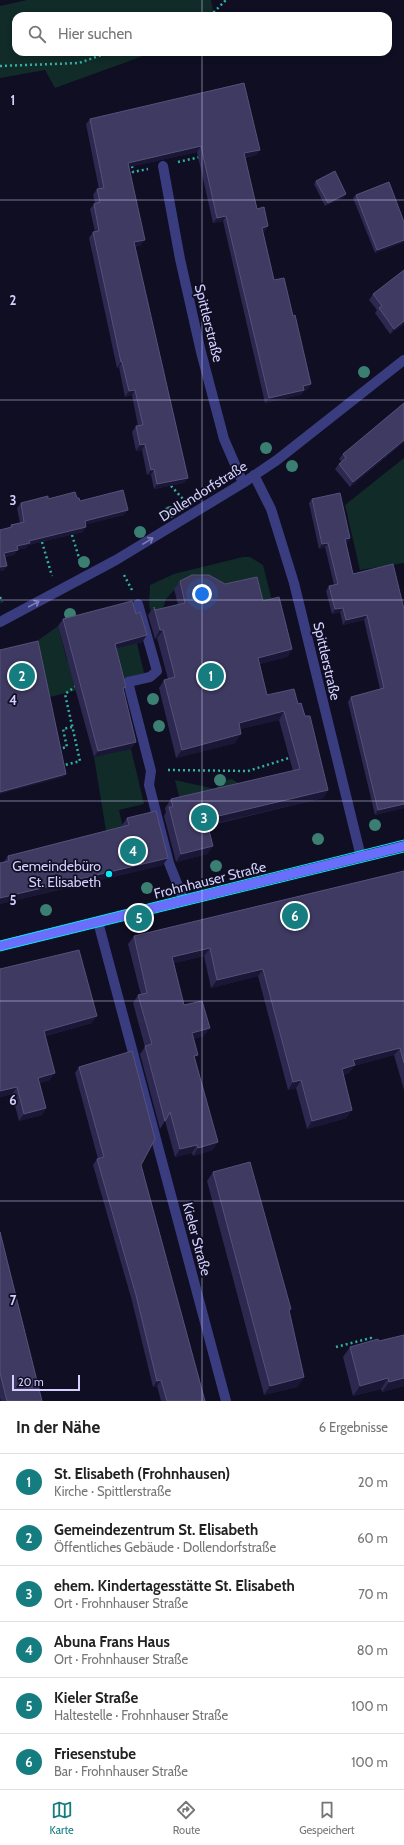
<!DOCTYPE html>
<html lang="de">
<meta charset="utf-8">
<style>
body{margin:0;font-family:Cabin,sans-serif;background:#f2f2f2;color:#222}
.scale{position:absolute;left:12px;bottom:10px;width:68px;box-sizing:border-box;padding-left:4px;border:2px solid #d2d0fe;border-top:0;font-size:11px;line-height:14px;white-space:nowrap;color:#d2d0fe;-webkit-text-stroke:3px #100e22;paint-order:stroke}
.you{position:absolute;left:202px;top:594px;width:14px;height:14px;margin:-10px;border:3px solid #fff;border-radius:50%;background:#1a73e8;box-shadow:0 0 0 6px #1a73e833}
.badge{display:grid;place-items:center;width:26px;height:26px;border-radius:50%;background:#157c80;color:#fff;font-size:13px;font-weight:700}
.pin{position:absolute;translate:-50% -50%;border:2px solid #fff;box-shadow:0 1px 4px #0006}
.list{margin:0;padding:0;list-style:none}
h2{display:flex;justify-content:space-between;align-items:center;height:52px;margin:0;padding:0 16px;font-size:17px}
h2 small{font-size:13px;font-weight:400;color:#767676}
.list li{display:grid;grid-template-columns:26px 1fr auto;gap:12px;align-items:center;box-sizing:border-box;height:56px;padding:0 16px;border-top:1px solid #e0e0e0}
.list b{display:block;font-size:15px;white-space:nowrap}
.list p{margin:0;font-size:13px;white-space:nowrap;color:#767676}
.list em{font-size:13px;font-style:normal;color:#767676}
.icon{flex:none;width:22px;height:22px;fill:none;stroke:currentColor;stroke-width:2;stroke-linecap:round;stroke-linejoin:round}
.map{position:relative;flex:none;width:404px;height:1401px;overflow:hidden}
.search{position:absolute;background:#fff;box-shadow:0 2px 6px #0003;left:12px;right:12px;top:12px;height:44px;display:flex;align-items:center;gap:10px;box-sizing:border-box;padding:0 14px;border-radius:12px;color:#767676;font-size:15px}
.sheet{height:388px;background:#fff}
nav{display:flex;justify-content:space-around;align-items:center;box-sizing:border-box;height:56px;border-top:1px solid #e0e0e0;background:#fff;font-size:11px;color:#767676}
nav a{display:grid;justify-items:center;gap:2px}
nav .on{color:#157c80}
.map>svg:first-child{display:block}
</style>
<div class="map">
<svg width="404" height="1401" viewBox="0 0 404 1401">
<rect width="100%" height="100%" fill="#100e22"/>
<path fill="#112b29" d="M27 0H211L214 16H16V52H154L55 88 45 70 0 78V6Z
M404 458V563L360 570 345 505Z
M243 557H250L263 565 273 605 177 587 166 599 162 611 151 614 149 604 150 585 174 574Z
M58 626 67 661 137 643 144 673 50 697 38 654 33 644Z
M131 749 144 804 119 810 124 832 107 837 94 757Z
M232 779 241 785 181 804 175 780 215 789C220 783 224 780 232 779Z"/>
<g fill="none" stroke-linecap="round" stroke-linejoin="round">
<path stroke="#31b1a1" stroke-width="2.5" stroke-dasharray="2 3" stroke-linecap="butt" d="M210 16 226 0
M0 66 79 63 110 52
M178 162 200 157
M132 166 133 172 148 169
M171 486 184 500
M72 535 80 561
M42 542 52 576
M124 575 132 590
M0 597 2 602
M58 749 67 747 63 729 72 727
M61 766 80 761 65 694 76 686
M168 770 248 771 289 758
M336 1347 371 1338 372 1343"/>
<path stroke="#3a3c80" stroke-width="10" d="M138 604 157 671 150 677 128 682 151 771 149 785 169 863 184 901"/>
<path stroke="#3a3c80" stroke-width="10" d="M163 166 180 259 201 352 224 439 243 483
M254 475 271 509 294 583 361 857
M0 622 116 560 243 483 277 460 404 360
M98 922 226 1401"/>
<path stroke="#696ffb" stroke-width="10" d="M0 946 404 846"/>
<path stroke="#06ebf4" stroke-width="1" d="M0 941 404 840
M0 951 404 852"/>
</g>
<g fill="#3b7f72">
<circle cx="364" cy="372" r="6"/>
<circle cx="266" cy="448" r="6"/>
<circle cx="292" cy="466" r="6"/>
<circle cx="170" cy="512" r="6"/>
<circle cx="140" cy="532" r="6"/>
<circle cx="84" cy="562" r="6"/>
<circle cx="70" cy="614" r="6"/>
<circle cx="153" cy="699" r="6"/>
<circle cx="159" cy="726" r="6"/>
<circle cx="220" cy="780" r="6"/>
<circle cx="375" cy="825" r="6"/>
<circle cx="318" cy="839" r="6"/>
<circle cx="216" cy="866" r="6"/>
<circle cx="147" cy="888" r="6"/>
<circle cx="46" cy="910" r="6"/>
</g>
<path fill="#2c284f" d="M90 119 260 150 256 155 245 158 257 209 268 226 264 232H263L274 280 293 316 311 384 307 390 304 391 300 395 265 403 223 221 213 223 197 152 129 167 141 245 135 247 188 478 184 483 154 489 151 475H147L142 450 136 451 132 432 136 426H138L132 395 125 397 119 367 117 368 89 238 93 232H95L90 209 94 204 95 203 93 195 97 189H99L86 124Z
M316 181 344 197 325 206 314 184Z
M356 195 404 222V242L375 253 353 198Z
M373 294 404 324 390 334 375 313 377 310 369 300Z
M404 442 350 487 335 469 339 464 342 462 339 459 343 454Z
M77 498 80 501 124 515 86 524 83 532 28 545 26 548 17 550 14 555 5 557 7 566 3 571H0V530L10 527 11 525 20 523 17 508 21 503 48 499Z
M312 499 350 538 347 543H346L353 574 393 564 404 808 375 815 348 702 351 697 380 689 364 620 343 625 340 612 332 614 326 591 329 586 334 585 325 547 319 549 309 503Z
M180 581 225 584 263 601 292 649 287 657 259 664 267 695 298 704 305 716 328 790 323 798 208 826 213 846 207 854 176 862 164 816 166 812 165 808 171 799 293 771 279 720 240 729 235 743 176 758 159 688 164 680 168 679 157 638 155 639 148 615 154 607 155 610 178 605 174 589Z
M63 619 142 642 116 649 123 691 131 749 94 757 58 626Z
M127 818 163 865 0 904V863L4 862 8 856 123 827 122 825Z
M404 871V1090L394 1055 354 1066 349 1073 343 1075 347 1118 307 1129 296 1088 288 1090 258 976 211 988 204 956 174 963 184 1005 204 1036 193 1039 195 1058 213 1150 193 1156 192 1153 175 1157 165 1121 160 1129 140 1054 145 1047 133 1003 138 995H141L128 944 134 936Z
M0 969 92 1023 45 1036 50 1080 40 1083 46 1108 42 1115 19 1121 12 1094 0 1097Z
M79 1067 141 1165 205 1401H161L157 1386 153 1387 132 1301 93 1165 97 1159H98L75 1073Z
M213 1172 289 1313 304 1377 297 1387 264 1395 207 1181Z
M0 1232 42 1401H1L0 1398Z
M404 1335V1386L382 1392 381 1389 353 1396 343 1357 350 1347 379 1341Z"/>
<path fill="#1a1635" d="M201 146 197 152 124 168 128 163Z
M260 150 256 155 240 159 244 153Z
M346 194 344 197 325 206 328 203Z
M226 216 223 221 213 223 217 218Z
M268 226 264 232 258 233 262 228Z
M145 240 141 245 131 248 134 242Z
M404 240V242L375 253 377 250Z
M404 321V324L390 334 394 329Z
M121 362H122L119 367 117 368Z
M311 384 307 390 304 391 300 395 265 403 269 398 303 386Z
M135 390 132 395 125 397 129 391Z
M404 440V442L350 487 353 482Z
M145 444 142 450 136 451 140 445Z
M154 469 151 475H147L151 470Z
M188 478 184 483 154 489 157 484Z
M128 510 124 515 81 526 85 521Z
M86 527 83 532 28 545 26 548 17 550 14 555 0 558 4 553 29 541Z
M350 538 347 543 342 544 345 539Z
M328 543 325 547 319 549 322 544Z
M7 566 3 571H0V567Z
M343 608 340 612 332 614 335 609Z
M367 615 364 620 343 625 346 620Z
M160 630H163L157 638 155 639Z
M147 635 142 642 111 650 115 644Z
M292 649 287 657 252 666 258 658Z
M284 711 279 720 233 731 239 723Z
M241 734 235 743 176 758 182 750Z
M136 742 131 749 94 757 98 751Z
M66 774 64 777 0 794V792Z
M328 790 323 798 200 827 206 819Z
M404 804V808L375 815 378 810Z
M213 846 207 854 176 862 181 854Z
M168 858 163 865 0 904V898Z
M210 948 204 956 167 965 172 957Z
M263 969 258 976 211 988 217 980Z
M97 1016 92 1023 39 1037 44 1031Z
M210 1028 204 1036 186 1041 192 1033Z
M400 1048 394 1055 354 1066 349 1073 336 1077 342 1069 353 1060Z
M55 1073 50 1080 34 1085 38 1078Z
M301 1080 296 1088 288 1090 293 1082Z
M17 1087 12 1094 0 1097V1091Z
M46 1108 42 1115 19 1121 24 1114Z
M352 1110 347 1118 307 1129 312 1121Z
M218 1142 213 1150 193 1156 198 1148Z
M197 1145 192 1153 175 1157 180 1149Z
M304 1377 297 1387 264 1395 270 1386Z
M388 1378 381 1389 353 1396 360 1386Z
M404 1378V1386L382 1392 389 1382Z
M161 1380 157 1386 153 1387 157 1381Z"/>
<path fill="#3e3a62" stroke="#55517a" d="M244 83 260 150 244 153 257 209 264 207 268 226 262 228 274 280 284 278 293 316 295 315 311 384 303 386 304 390 269 398 226 216 217 218 201 146 128 163 145 240 134 242 188 478 157 484 154 469 151 470 145 444 140 445 136 426 143 425 135 390 129 391 122 362H121L93 232 99 231 94 204 100 202 97 189 104 188 90 119Z
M335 171 346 194 328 203 316 181Z
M389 182 404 222V240L377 250 356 195Z
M404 270V321L394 329 379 308 382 306 373 294Z
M404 403V440L353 482 339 464 346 458 343 454Z
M123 490 128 510 85 521 86 527 29 541 30 543 17 546 18 550 4 553 7 566 0 567V530L12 527 11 525 24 522 21 503 48 496V499L75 492 77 498H79L80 501Z
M340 493 350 538 345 539 353 574 393 564 404 609V804L378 810 351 697 384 688 367 615 346 620 343 608 335 609 329 586 338 584 328 543 322 544 312 499Z
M192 575H209L225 584 257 577 263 601 279 597 292 649 258 658 267 695 294 689 298 704 301 703 305 716H310L328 790 206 819 213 846 181 854 169 807H173L171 799 300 769 284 711 239 723 241 734 182 750 164 680 175 677 163 630H160L154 607 155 610 185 603 180 581Z
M132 601 136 614 140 612 147 635 115 644 126 687 123 688 136 742 98 751 63 619Z
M38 641 66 774 0 792V650Z
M156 811 168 858 0 898V863L9 861 8 856 129 825 127 818Z
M404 871V1063L400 1048 353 1060 355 1065 342 1069 352 1110 312 1121 301 1080 293 1082 263 969 217 980 210 948 172 957 184 1005 202 1001 210 1028 192 1033 198 1055 194 1056 218 1142 198 1148 197 1145 180 1149 170 1112 165 1121 145 1046 152 1044 138 995 147 993 134 936Z
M79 950 97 1016 44 1031 55 1073 38 1078 46 1108 24 1114 17 1087 0 1091V969Z
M132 1051 155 1139 141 1165 205 1401H167L161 1380 157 1381 136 1295 97 1159 104 1157 79 1067Z
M250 1162 291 1309 289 1310 304 1377 270 1386 213 1172Z
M0 1232 42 1401H7L0 1373Z
M404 1335V1378L389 1382 388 1378 360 1386 350 1347 378 1339 379 1341Z"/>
<defs><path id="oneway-shaft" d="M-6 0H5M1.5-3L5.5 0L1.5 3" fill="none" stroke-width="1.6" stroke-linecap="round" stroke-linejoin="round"/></defs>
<g stroke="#7e7fb9">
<use href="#oneway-shaft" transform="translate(148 541) rotate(-31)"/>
<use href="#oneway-shaft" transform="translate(34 604) rotate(-28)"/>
</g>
<path fill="none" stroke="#d2d0fe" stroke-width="1" stroke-opacity="0.55" d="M202 0V16M202 52V1401M0 200H404M0 400H404M0 600H404M0 801H404M0 1001H404M0 1201H404"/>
<circle fill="#06ebf4" stroke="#100e22" stroke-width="1.5" cx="109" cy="874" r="4"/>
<g text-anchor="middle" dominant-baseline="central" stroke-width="3.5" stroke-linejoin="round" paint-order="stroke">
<g font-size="14" fill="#d2d0fe" stroke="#100e22">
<text transform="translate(209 323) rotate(76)">Spittlerstraße</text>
<text transform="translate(203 491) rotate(-32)">Dollendorfstraße</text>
<text transform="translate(327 661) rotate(77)">Spittlerstraße</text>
<text transform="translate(210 880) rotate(-14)">Frohnhauser Straße</text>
<text transform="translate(197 1239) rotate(75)">Kieler Straße</text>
</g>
<g font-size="14" fill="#d2d0fe" stroke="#100e22" text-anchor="end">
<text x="101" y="866">Gemeindebüro<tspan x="101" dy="16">St. Elisabeth</tspan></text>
</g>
</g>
<g font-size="13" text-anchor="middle" font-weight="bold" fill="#d2d0fe" stroke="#100e22" stroke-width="3.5" stroke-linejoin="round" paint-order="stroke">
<text x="13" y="105">1</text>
<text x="13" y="305">2</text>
<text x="13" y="505">3</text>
<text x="13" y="705">4</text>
<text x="13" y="905">5</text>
<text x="13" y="1105">6</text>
<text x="13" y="1305">7</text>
</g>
</svg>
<div class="scale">20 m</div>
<div class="you"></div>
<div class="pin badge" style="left:211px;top:676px">1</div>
<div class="pin badge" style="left:22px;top:676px">2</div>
<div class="pin badge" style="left:204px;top:818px">3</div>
<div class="pin badge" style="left:133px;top:851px">4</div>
<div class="pin badge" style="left:139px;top:918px">5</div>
<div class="pin badge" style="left:295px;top:916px">6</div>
<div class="search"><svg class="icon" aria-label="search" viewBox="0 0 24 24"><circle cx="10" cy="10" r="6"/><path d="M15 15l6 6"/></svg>Hier suchen</div>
</div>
<section class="sheet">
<h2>In der Nähe<small>6 Ergebnisse</small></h2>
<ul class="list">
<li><span class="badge">1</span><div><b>St. Elisabeth (Frohnhausen)</b><p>Kirche · Spittlerstraße</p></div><em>20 m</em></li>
<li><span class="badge">2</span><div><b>Gemeindezentrum St. Elisabeth</b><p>Öffentliches Gebäude · Dollendorfstraße</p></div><em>60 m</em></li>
<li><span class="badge">3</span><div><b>ehem. Kindertagesstätte St. Elisabeth</b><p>Ort · Frohnhauser Straße</p></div><em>70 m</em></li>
<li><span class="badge">4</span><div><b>Abuna Frans Haus</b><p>Ort · Frohnhauser Straße</p></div><em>80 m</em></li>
<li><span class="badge">5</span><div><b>Kieler Straße</b><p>Haltestelle · Frohnhauser Straße</p></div><em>100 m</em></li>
<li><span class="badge">6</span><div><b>Friesenstube</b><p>Bar · Frohnhauser Straße</p></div><em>100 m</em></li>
</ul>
</section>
<nav>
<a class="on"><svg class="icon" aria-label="map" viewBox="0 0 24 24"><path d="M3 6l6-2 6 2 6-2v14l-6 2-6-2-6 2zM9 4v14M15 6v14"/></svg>Karte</a>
<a><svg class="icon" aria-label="directions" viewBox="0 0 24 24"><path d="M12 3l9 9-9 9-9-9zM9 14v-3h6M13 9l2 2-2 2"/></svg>Route</a>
<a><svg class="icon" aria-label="saved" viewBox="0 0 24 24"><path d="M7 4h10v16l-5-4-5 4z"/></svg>Gespeichert</a>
</nav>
